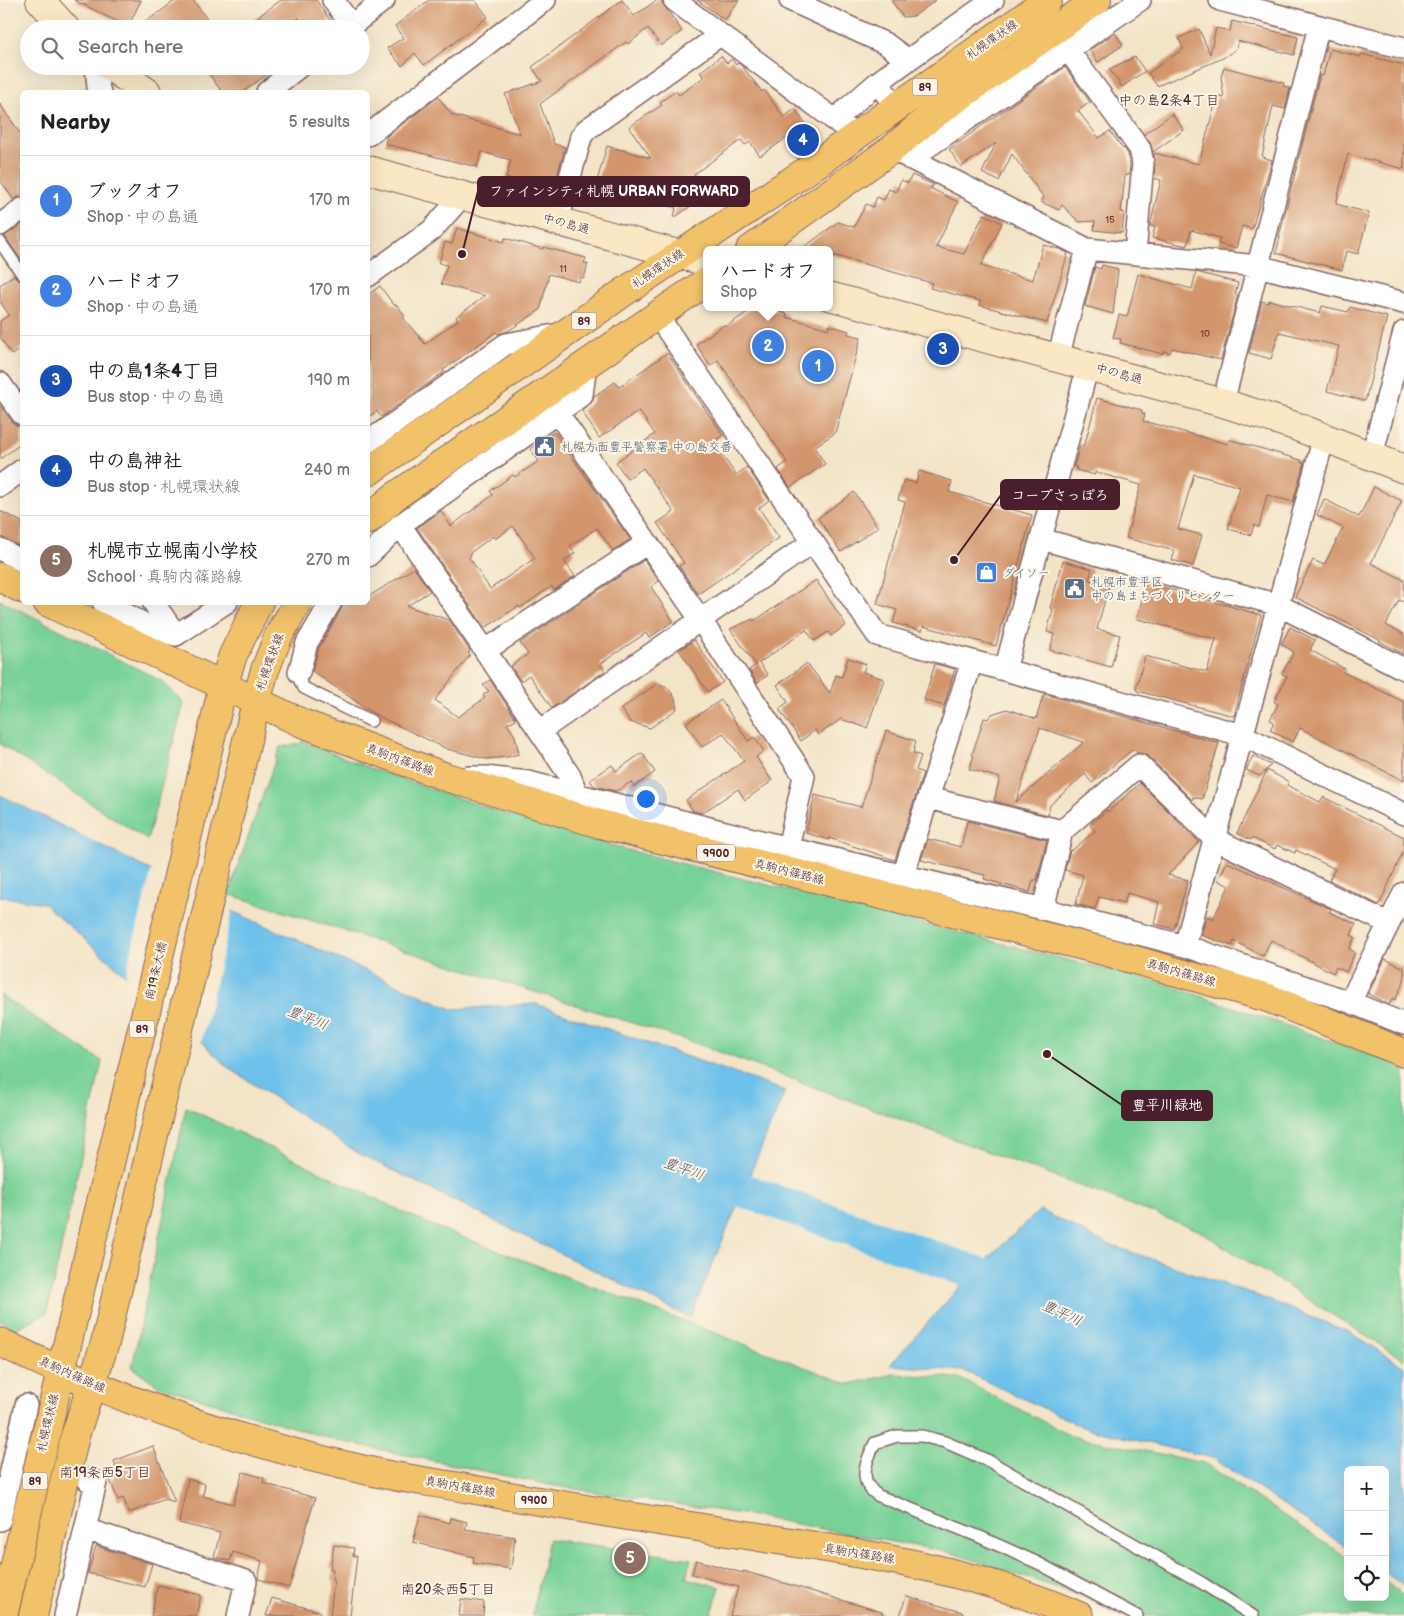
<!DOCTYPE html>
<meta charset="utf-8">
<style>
body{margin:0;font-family:"Balsamiq Sans","Klee One",sans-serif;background:#f2f2f2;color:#202124}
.controls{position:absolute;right:15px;bottom:15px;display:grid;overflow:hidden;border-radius:8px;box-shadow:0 5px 20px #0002}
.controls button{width:45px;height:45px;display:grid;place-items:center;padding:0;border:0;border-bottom:1px solid #e0e0e0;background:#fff;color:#202124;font:25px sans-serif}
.you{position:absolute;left:645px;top:798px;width:18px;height:18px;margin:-12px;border:4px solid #fff;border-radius:50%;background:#1a73e8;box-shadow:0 0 0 8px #1a73e833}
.badge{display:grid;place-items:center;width:32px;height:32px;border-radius:50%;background:#111827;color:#fff;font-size:16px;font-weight:700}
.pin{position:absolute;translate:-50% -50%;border:2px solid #fff;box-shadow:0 1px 5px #0006}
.popup{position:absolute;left:703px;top:246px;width:130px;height:65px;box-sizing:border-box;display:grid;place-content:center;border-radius:8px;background:#fff;filter:drop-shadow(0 1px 4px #0005);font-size:16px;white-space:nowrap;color:#757577}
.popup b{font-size:19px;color:#202124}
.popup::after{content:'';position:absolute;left:50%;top:100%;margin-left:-10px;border:10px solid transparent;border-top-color:#fff}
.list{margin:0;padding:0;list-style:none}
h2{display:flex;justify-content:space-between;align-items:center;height:65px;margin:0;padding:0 20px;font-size:21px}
h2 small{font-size:16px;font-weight:400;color:#757577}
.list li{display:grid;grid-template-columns:32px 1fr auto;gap:15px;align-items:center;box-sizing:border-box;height:90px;padding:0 20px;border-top:1px solid #e0e0e0}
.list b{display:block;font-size:19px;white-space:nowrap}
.list p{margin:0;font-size:16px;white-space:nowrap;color:#757577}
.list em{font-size:16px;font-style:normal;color:#757577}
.icon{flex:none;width:28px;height:28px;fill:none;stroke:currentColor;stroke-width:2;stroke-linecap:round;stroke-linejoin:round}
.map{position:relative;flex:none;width:1404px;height:1616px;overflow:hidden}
.search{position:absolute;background:#fff;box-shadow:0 5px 20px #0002;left:20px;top:20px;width:350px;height:55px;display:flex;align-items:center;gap:12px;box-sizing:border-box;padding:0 18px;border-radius:28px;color:#757577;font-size:19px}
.panel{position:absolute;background:#fff;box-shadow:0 5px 20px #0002;left:20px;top:90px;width:350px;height:515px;border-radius:8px}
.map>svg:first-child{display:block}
</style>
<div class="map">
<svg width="1404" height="1616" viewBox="0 0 1404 1616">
<rect width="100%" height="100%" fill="#fcf5e5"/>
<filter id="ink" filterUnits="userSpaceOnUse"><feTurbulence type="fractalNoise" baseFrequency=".02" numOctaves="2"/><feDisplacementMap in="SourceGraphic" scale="10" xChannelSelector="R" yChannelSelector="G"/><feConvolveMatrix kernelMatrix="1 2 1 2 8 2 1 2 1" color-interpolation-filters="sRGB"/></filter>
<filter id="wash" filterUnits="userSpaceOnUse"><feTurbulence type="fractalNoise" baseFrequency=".0096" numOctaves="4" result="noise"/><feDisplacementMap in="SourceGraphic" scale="20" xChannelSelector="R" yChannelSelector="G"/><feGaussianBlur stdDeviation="1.12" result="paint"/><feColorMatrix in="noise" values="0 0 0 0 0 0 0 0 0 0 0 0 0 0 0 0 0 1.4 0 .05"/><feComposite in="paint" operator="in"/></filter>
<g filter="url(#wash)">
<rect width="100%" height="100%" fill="#f3e4c7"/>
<path fill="#78d298" stroke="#617862" d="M0 600 162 681 184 703 147 840 0 744Z
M302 741 375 770 521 819 632 851 1168 985 1404 1066V1360L1198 1230 695 1043 228 894 280 747 300 744Z
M0 995 102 1061 47 1313 19 1327 17 1330 0 1321Z
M186 1107 428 1224 849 1384 894 1374 959 1378 1071 1436 1204 1463 1348 1558V1597H1385V1582L1404 1596V1616H1121L1084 1597 953 1553 742 1514 555 1486 335 1440 159 1386 132 1367Z
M549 1539 691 1559 686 1578 720 1587 711 1616H532Z"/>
<path fill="#6ec1ea" stroke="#5c708a" d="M0 795 232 911 452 1009 536 1004 785 1091 690 1318 358 1153 226 1066 201 1041 43 903 0 896Z
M1040 1210 1107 1244 1245 1291 1349 1332 1404 1367V1585L1385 1573V1470H1348V1548L1213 1458 1088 1429 964 1371 890 1365 973 1272Z"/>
<path fill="#f3e4c7" d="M152 868 233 909 201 1043 125 977Z"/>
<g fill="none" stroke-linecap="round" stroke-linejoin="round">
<path stroke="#6ec1ea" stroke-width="34" d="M700 1175 973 1272 1014 1291"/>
</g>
<g id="blocks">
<path fill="#d2956c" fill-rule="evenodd" d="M74 0H141L128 27Z
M176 0H193L209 22 199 29H136Z
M281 0H316L330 20 317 29H307L299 18 284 29H241Z
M429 0H475L488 17 424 65 415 53 402 66 387 48 403 38 395 26Z
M622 0 634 16 657 0H660L682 31 661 46 648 28 628 44 626 42 540 104 554 144 565 147 554 187 550 190 506 178 511 160 482 152 477 167 385 144 387 136 438 97 452 115 520 134 505 94 542 81 532 67Z
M697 0H739L725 20Z
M891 0H936L914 16 903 17Z
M1232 21 1298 37 1294 55 1238 41 1236 49 1223 58 1157 86 1148 73 1183 49 1179 38 1199 29 1210 54 1216 28 1230 31Z
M1115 33 1123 45 1098 62 1090 50Z
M1330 49 1360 57 1361 54 1404 65V169L1348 154 1336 204 1369 213 1358 254 1346 251 1342 270 1276 253 1280 237H1279L1315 94 1320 75 1323 76Z
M721 56 727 63 732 59 736 65 738 63 742 66 762 92 764 90 784 117 795 109 806 125 760 156 750 142 745 145 741 140 694 174 708 194 674 218 676 208 650 201 649 203 595 188 607 146 651 158 629 127 662 105 660 102 676 91 679 95 704 77 700 72Z
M1135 57 1145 71 1122 87 1109 69Z
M203 66H278L243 92H222Z
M1065 67 1090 102 1078 111 1099 138 1110 131 1123 149 1124 148 1128 154 1130 164 1129 175H1125L1121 212H1124L1122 233 1094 230 1095 221 1079 222 1062 205 1059 210 1041 202 1044 198 1012 154 999 181 982 173 996 143 961 167 949 149Z
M1224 67 1284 83 1283 86 1290 88 1285 109 1273 106 1262 157 1272 160 1252 229 1242 226 1236 248 1218 244 1220 238 1191 230 1187 246 1152 238 1155 227 1150 226 1161 180 1154 178 1155 164 1154 153 1199 164 1217 96 1224 98 1221 77Z
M0 104 22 136V194L14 200 0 180Z
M1172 114 1184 130 1153 152 1150 142 1144 134Z
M912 175 934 185 930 188 958 202 936 247 964 254 984 214 1002 223 981 266 1033 280 1043 245 1059 249 1068 253 1047 323 979 305 980 301 930 288 932 283 829 254V250H800L838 222 854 227 866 204 873 207 877 197 884 200 889 189 896 192 901 180 908 183Z
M22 224V261L5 236Z
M457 228 504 242 505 238 543 249V247L586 258 584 263 588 264 584 278 580 277 579 282 549 274 540 310 508 331 498 334 496 332 443 370 444 372 381 417 377 411 368 417V295L380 286 393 304 398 306 404 315V319L425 344 458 320 456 317 485 296 441 284 447 265 439 263 445 242 452 244Z
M1102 265 1118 269 1113 314 1085 306 1095 267 1101 269Z
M1196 272 1238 283 1235 295H1238L1221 360 1172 348 1170 353 1164 351 1163 354 1120 343 1121 339 1113 338 1119 315 1127 317 1138 274 1192 289Z
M14 275 18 280 22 281V347L12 355 0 337V321L9 315 0 301V285Z
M1269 300 1320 313 1322 306 1348 312 1350 307 1387 317 1365 401 1327 391 1339 346 1279 332 1271 359 1249 353 1262 301 1268 303Z
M753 308 763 311V308L787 314 786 317 829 329V325L849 331 848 334 861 337 835 433 814 447 825 464 792 486 790 487 778 469 787 462 718 360 710 366 696 344 724 325 726 327Z
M667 353 723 435 713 442 736 475 747 467 769 500 759 508 779 538 698 594 679 566 684 563 657 523 674 512 643 468 627 479 616 462 655 434 639 411 599 438 582 411 592 402 594 396 615 382 619 387Z
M1097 398 1142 410V413L1145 414 1143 421 1228 444 1229 440H1231L1301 460V462L1304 463 1293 502 1267 495 1259 527 1254 525 1251 535 1228 529 1240 487 1194 474 1178 529 1202 535 1193 566 1172 560 1175 551 1126 538 1141 485 1095 472V475L1076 470 1077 467H1074L1080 445 1083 446 1086 440Z
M0 405 12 422 17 426H22V443L0 459Z
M554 432 630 539 613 551 597 528 570 546 575 553 564 561 575 576 554 590 552 586 520 608 519 606 485 628 417 528 441 511 451 526 493 495 490 491 513 475 515 477 539 461 530 449ZM513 526 535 558 490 589 469 557 471 555 470 553 493 536 495 539Z
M919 471 952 481 949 492 1032 515 996 646 923 626 922 631 893 623 897 610 877 604 905 502 898 500 904 480 916 483Z
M1374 487 1402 501 1371 563 1404 580V602L1399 600 1386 625 1404 634V654L1379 641 1380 640 1295 597 1313 560 1324 565 1343 528 1317 515 1324 499 1359 517Z
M854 492 878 527 841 552 818 518Z
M0 511 22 522V547L0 537Z
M644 560 659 581 651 587 673 621 649 638 646 633 600 664 605 671 552 708 529 675 521 681 511 666 528 654 520 643Z
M1063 561 1092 569 1089 580 1109 585 1097 629 1120 635 1111 667 1050 650 1054 634 1047 632 1053 609 1050 608Z
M414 568 430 591 407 606 449 620 470 651 468 653 470 655 435 700 458 717 485 698 483 695 489 691 483 685 490 680 516 719 507 724 515 736 519 754 507 757 486 759 447 749 376 715 312 671 319 648 342 608 343 602H368V597Z
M816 580 846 625 831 636 828 632 814 641 806 630 759 663 768 675 757 683 749 670 756 665 730 629 753 619 754 621Z
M1148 583 1261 615 1234 716 1137 691 1136 688 1145 656 1207 672 1216 639 1137 619 1146 585H1148Z
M1290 627 1315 640 1310 650 1345 669 1343 672 1404 702V781L1300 728 1293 742 1270 730 1274 722 1270 720 1278 704 1274 702 1287 676 1282 674 1294 652 1281 644Z
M694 640 723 682 708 692 679 650Z
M848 658 866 664 863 672 884 679 867 728 841 719 818 735 815 730 801 741 779 709 788 702 777 685 807 663 830 693 836 675 842 677Z
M935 664 955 669 944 706 924 700Z
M658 683 668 688 675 698 677 709 650 728 630 722 621 709Z
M1044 694 1219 743 1202 799 1193 797 1192 800 1148 756 1143 753H1137L1133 749 1092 783 1085 774 1050 805 1048 815 994 801 1000 778 969 769 974 756 972 755 984 718 988 719 992 714 1007 709 1036 719ZM1040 728 1084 742 1016 802Z
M721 700 748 741 754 737 764 751 756 757 772 781 745 800 738 789 702 813 693 811 686 800 744 761 723 733 702 747 686 723Z
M886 731 916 741 913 753 921 756 916 770 923 773 895 860 829 838V840L806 833 815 795 861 807Z
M642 753 655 772 634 787 631 782 616 791 594 786 590 780 612 765 616 771Z
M1253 756 1271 765 1260 776 1246 770Z
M1267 770 1289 782 1287 785 1320 802 1323 797 1404 837V850L1379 905 1329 880 1335 869 1296 850 1295 853 1277 845 1275 849 1252 838 1251 840 1237 833Z
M1140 783 1199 842 1168 875 1188 880 1174 929 1154 924 1159 902 1127 893 1124 903 1099 897 1095 909 1076 904 1083 875 1065 870 1070 850 1071 851 1095 831 1090 825 1107 810 1108 812Z
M967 821 1047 840 1037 880H1033L1030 892 984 879 985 875 921 860 928 839 961 847Z
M1227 862 1331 909 1329 912 1356 924 1351 935 1355 937 1349 949 1355 952 1346 972 1336 967 1333 973 1271 940 1263 956 1234 941 1232 946 1201 935 1207 916 1213 919 1229 886 1218 880Z
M1385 959 1404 968V981L1395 1000 1393 998 1389 1005 1368 994Z
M153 1446 175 1502 165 1499 129 1513 123 1498 118 1500 110 1480 114 1478 111 1470 116 1467 114 1461Z
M243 1472 264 1478 263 1483 315 1498 289 1588 258 1579 262 1561 233 1552 230 1561 214 1557 220 1533 179 1523 188 1479 205 1484 203 1496 233 1504Z
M420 1515 450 1523 451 1518 467 1522 465 1529 515 1537 511 1569 473 1563 474 1557 413 1542Z
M334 1545 354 1548 353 1556H357L350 1616H330L334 1581 332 1580 333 1569H330Z
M96 1546 152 1564 145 1587 88 1573Z
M696 1560 743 1573V1571L882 1612V1616H730L738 1587 692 1574Z
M158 1585 201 1595 196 1616H151Z
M906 1596 962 1612V1616H900Z
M272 1598 321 1612 320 1616H266Z
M461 1599 484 1602 483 1616H459Z"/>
</g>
</g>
<g filter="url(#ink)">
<use href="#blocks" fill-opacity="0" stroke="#856462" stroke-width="1"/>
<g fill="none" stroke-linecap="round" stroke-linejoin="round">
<path stroke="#d1bda8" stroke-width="21" stroke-dasharray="21 11" stroke-linecap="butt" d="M238 608 297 639"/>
<defs>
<path id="lane" d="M0 242 22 274
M299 672 300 681 304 688 371 721
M1137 1616 1038 1563 980 1537 879 1496C857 1483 865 1463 875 1443L897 1436H922L945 1442 989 1461 1202 1583 1253 1616"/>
<path id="street" d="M333 0 351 25
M674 0 855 135
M790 0 886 44 908 60 877 83 897 107
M1220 0 1404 48
M347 29 384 0
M1068 50 1135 142 1140 149 1143 163 1135 254
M908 60 993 0
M96 66 98 87 100 92
M267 92 300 66
M834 120 877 83
M368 135 545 0
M892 149 1087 249 1258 266 1404 303
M910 159 1140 0
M558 221 581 137 586 130 720 35
M0 225 22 209
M368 276 432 230 462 196
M657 315 877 635 1242 735 1404 814
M1058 358 1087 249
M0 383 22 414
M1223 403 1319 26
M557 412 700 619 804 776 788 848
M368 442 506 344 560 334
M1372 456 1404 332
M0 486 22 470
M400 525 570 776 577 794
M1041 539 1278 605 1404 669
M0 549 22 561
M368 556 400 525 582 395 586 364
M103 602 154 629 176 635
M153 602 176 635 227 602
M486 650 647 543
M1005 670 1088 366
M299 672 307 643 331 602
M540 731 813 542
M469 777H485L528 782 788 848 1043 909 1185 946 1350 1002 1404 1024
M928 798 1062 831
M903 876 972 661
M1043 909 1062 831 1139 765 1207 832 1223 843 1388 923
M1185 946 1324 437
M1350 1002 1404 893
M0 1520 26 1405
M85 1529 246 1581 238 1616
M65 1616 96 1482 88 1480"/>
<path id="secondary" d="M40 0 66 29
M109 66 147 92
M368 170 707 262
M829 296 1223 403 1295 426 1404 469"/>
<path id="primary" d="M750 250 892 149 929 118 1097 0
M368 472 627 290 802 174 1048 0
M368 520 394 497 707 281
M0 577 22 589
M47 602 302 723 446 777 600 824 1107 952 1268 998 1404 1053
M0 1342C116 1400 239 1442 365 1470 398 1478 432 1482 465 1488 542 1502 620 1515 697 1527 827 1549 958 1562 1079 1616
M3 1616 223 686 233 655 259 602
M33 1616 75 1436 105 1343 256 702 265 670 278 637 298 602"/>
</defs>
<use href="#lane" stroke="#856462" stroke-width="14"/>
<use href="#street" stroke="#856462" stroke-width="24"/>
<use href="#secondary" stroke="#856462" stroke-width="30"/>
<use href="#primary" stroke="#856462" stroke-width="30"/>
<use href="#lane" stroke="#fff" stroke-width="11"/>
<use href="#street" stroke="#fff" stroke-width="21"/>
<use href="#secondary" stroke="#fae7c3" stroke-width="28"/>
<use href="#primary" stroke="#f2c26a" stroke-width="28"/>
</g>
</g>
<defs>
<symbol id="civic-square" viewBox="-11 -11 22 22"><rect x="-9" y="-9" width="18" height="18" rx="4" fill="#5c6f8a" stroke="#fcf5e5"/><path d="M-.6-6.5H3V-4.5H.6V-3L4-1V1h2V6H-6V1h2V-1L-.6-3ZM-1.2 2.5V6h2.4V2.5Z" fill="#fff"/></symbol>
<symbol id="shop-square" viewBox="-11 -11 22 22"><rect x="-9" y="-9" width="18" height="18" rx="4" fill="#3f7fe0" stroke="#fcf5e5"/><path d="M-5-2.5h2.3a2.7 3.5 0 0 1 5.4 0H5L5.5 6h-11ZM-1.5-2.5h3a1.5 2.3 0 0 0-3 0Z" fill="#fff"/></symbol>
</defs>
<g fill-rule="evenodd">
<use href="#civic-square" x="532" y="434" width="25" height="25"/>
<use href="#shop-square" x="974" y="560" width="25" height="25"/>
<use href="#civic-square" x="1062" y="576" width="25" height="25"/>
</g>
<g text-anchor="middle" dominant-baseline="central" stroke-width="4" stroke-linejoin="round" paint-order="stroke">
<g font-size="10" fill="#6c3c3b">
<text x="1110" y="220">15</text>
<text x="563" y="269">11</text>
<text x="1205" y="334">10</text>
</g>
<g fill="#fcf5e5" stroke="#7f5f63" stroke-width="1">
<rect x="912.5" y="78.5" width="25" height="17" rx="4"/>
<rect x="571.5" y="312.5" width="25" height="17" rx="4"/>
<rect x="697" y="844.5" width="38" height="17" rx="4"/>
<rect x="129.5" y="1020.5" width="25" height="17" rx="4"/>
<rect x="22.5" y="1472.5" width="25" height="17" rx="4"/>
<rect x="515" y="1491.5" width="38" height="17" rx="4"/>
</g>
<g font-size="11" font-weight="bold" fill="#4a1f2b">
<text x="925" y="87">89</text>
<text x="584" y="321">89</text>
<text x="716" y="853">9900</text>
<text x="142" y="1029">89</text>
<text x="35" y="1481">89</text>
<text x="534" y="1500">9900</text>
</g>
<g font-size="12" fill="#4a1f2b" stroke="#fcf5e5">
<text transform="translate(992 40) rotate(-35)">札幌環状線</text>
<text transform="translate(566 224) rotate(15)">中の島通</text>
<text transform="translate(658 269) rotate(-34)">札幌環状線</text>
<text transform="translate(1119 374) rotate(15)">中の島通</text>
<text transform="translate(270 662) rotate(-70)">札幌環状線</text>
<text transform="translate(400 760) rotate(20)">真駒内篠路線</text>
<text transform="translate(789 872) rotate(14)">真駒内篠路線</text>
<text transform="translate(156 971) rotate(-77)">南19条大橋</text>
<text transform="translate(1181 973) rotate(16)">真駒内篠路線</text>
<text transform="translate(72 1375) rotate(24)">真駒内篠路線</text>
<text transform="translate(48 1423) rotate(-77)">札幌環状線</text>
<text transform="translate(460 1487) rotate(10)">真駒内篠路線</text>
<text transform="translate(859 1554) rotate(9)">真駒内篠路線</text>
</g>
<g font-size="12" fill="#4e5e75" stroke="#fcf5e5" text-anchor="start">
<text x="561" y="447">札幌方面豊平警察署 中の島交番</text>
<text x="1091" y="582">札幌市豊平区<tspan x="1091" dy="14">中の島まちづくりセンター</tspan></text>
</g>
<g font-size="12" fill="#366cbe" stroke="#fcf5e5" text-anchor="start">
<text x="1003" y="573">ダイソー</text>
</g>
<g font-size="14" fill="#4a1f2b" stroke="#fcf5e5">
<text x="1169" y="100">中の島2条4丁目</text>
<text x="105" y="1472">南19条西5丁目</text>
<text x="448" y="1589">南20条西5丁目</text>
</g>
<g font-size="14" font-style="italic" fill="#555064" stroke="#fcf5e5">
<text transform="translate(308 1018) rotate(22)">豊平川</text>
<text transform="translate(684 1169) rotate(20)">豊平川</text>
<text transform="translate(1062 1313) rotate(25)">豊平川</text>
</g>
</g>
<path fill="none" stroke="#4a1f2b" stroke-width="2" d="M462 254L478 191M954 560L1001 495M1047 1054L1122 1105"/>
<g fill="#4a1f2b" stroke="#fcf5e5" stroke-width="2">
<circle cx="462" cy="254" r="5"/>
<circle cx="954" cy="560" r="5"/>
<circle cx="1047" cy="1054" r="5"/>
</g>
<g fill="#4a1f2b" stroke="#4a1f2b" stroke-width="2">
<rect x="478" y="177" width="271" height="29" rx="5"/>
<rect x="1001" y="480" width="118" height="29" rx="5"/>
<rect x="1122" y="1091" width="90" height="29" rx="5"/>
</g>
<g font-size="14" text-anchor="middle" font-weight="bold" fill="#fff">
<text x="614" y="196">ファインシティ札幌 URBAN FORWARD</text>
<text x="1060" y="500">コープさっぽろ</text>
<text x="1167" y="1110">豊平川緑地</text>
</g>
</svg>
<div class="controls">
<button>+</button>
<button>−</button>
<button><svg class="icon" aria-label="locate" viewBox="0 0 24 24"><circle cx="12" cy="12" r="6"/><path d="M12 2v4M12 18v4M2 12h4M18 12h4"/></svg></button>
</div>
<div class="you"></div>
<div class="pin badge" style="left:818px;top:366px;background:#3f7fe0">1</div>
<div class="pin badge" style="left:768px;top:346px;background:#3f7fe0">2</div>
<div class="popup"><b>ハードオフ</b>Shop</div>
<div class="pin badge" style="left:943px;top:349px;background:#1a4fb4">3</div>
<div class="pin badge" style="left:803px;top:140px;background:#1a4fb4">4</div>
<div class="pin badge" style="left:630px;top:1558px;background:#8d6e63">5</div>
<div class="search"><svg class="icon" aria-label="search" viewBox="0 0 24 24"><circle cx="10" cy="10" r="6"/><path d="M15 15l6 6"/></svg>Search here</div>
<section class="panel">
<h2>Nearby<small>5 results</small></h2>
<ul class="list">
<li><span class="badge" style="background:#3f7fe0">1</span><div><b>ブックオフ</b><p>Shop · 中の島通</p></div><em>170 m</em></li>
<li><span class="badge" style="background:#3f7fe0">2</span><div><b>ハードオフ</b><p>Shop · 中の島通</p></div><em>170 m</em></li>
<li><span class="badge" style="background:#1a4fb4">3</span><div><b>中の島1条4丁目</b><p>Bus stop · 中の島通</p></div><em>190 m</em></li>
<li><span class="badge" style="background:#1a4fb4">4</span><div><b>中の島神社</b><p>Bus stop · 札幌環状線</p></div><em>240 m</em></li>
<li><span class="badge" style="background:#8d6e63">5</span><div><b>札幌市立幌南小学校</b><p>School · 真駒内篠路線</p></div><em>270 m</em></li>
</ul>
</section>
</div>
